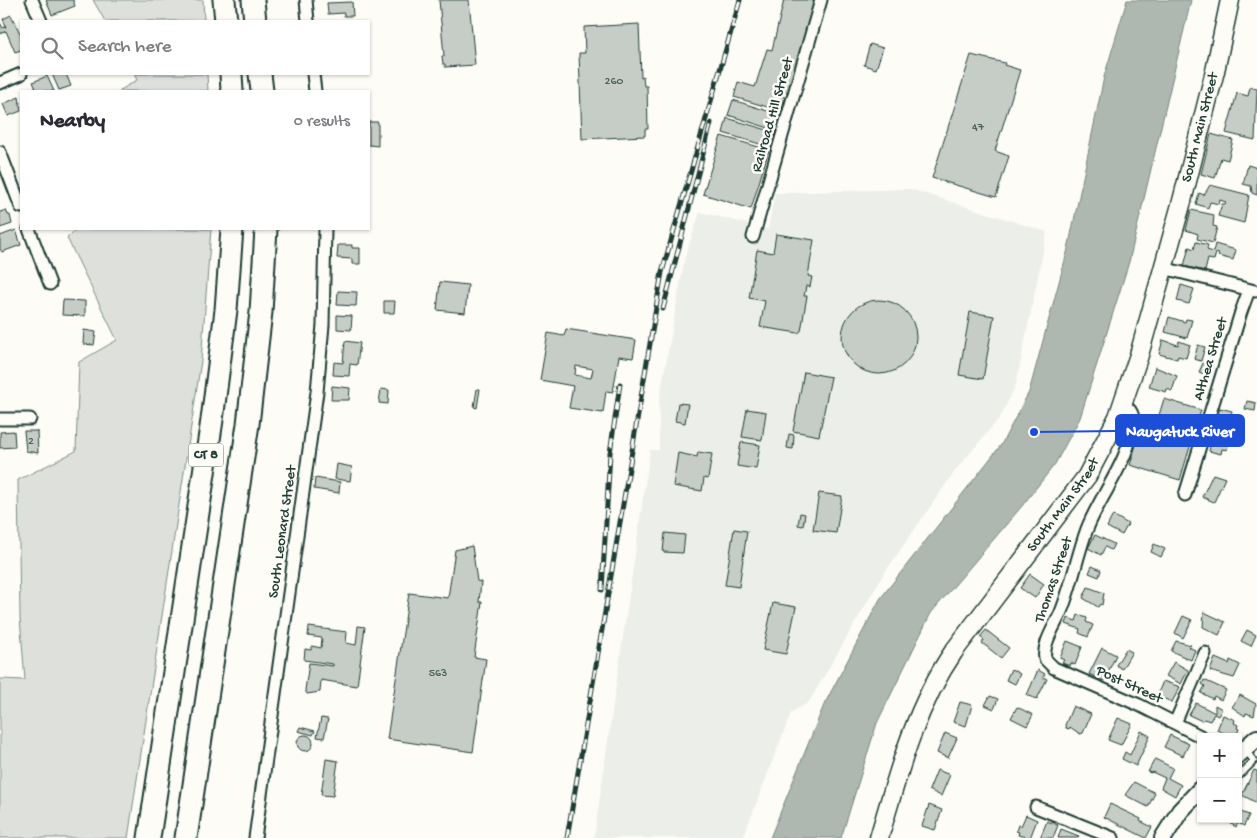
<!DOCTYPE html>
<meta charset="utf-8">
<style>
body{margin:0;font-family:"Gochi Hand",sans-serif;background:#f7f7f7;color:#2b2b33}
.controls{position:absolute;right:15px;bottom:15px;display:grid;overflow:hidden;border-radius:0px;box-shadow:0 1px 4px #0004}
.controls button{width:45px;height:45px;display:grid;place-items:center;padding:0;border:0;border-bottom:1px solid #e1e1e2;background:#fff;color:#2b2b33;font:25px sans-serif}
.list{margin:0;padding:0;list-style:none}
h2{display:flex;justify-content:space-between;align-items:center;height:65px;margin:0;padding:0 20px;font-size:21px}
h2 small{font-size:16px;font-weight:400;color:#7c7c81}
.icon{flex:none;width:28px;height:28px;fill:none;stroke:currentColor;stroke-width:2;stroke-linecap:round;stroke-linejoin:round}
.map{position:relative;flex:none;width:1257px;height:838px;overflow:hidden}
.search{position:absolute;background:#fff;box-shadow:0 1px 4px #0004;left:20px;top:20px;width:350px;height:55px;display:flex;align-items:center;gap:12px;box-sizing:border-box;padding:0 18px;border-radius:0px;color:#7c7c81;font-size:19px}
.panel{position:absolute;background:#fff;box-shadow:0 1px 4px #0004;left:20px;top:90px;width:350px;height:140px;border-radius:0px}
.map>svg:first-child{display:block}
</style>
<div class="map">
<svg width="1257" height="838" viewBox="0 0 1257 838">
<rect width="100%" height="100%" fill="#fdfcf7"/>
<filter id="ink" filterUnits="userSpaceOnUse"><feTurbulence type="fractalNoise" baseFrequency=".02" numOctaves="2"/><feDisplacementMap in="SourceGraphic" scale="10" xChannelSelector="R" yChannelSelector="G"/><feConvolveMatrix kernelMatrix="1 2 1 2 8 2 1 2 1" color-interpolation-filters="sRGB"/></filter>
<g filter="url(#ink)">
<path fill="#eceee9" d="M910 189 1047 232 1016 384 1001 416 955 471 883 575 809 702 791 713 743 838H594L650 450H659V402L685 257 700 212 768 229 775 193Z"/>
<path fill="#dde0db" stroke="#7e8e88" d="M93 0H203L204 21H105Z
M134 74H207L208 91H119L137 80Z
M76 229H211L201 361 128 838H0V679L25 680 20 618 18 480 76 451 79 362 117 340 67 238Z"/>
<path fill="#aeb8b1" stroke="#75877f" d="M1127 0H1191L1129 262 1080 418 1055 464 1022 506 931 613 877 723 841 838H770L824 705 880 599 1001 445 1029 392 1068 249 1104 77Z"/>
<path fill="#c6cdc7" stroke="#1f3d34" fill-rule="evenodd" d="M46 0H73L75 6 52 15Z
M439 0H469L475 65 445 67V64H443L442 56H444Z
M784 0H816L788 92 776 88 774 93 785 97 781 111 734 97 738 82 755 87 767 49 772 50Z
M352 2 353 16H344V13L328 14 327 3Z
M11 15 21 35V50L15 52 6 31 0 34V23L3 28 6 27 3 19Z
M639 24 641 77 643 76 644 86H647L648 129H645V136L582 139 579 53H585L584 27Z
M870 44 883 48 876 69 864 65Z
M971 55 1005 63 1004 65 1020 70 995 151 1009 156 996 197 932 178Z
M52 74H66L71 86 59 90Z
M47 76 54 91H37L33 82Z
M1250 87 1257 89 1255 140 1226 133 1237 93 1248 96Z
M19 97 21 111 8 116 3 104Z
M733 100 780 115 775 130 728 115Z
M727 118 774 132 770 147 723 133Z
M369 122H378V146L369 145Z
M1211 134 1233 140 1228 160 1221 158 1215 178 1201 174Z
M721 136 769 150 751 209 703 194Z
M1248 165 1257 168V195L1252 193 1251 186 1243 184Z
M1210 185 1249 195 1244 223 1218 216 1222 204H1225L1226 202 1220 200 1219 204 1210 202 1208 208 1196 204 1199 193 1204 195Z
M6 210 8 215H10L12 224 0 228V212Z
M1191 210 1214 215 1213 226 1217 227 1213 243 1197 239 1198 234 1186 230Z
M16 230 21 245 2 252 0 249V236Z
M776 234 814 240 808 276 812 277 810 287 806 286 804 296H807L801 331 798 333 760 327 765 301 749 298 757 250 773 253Z
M1196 242 1208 245 1207 250 1213 252 1215 244 1236 250 1233 260 1218 256 1219 254 1216 253 1214 260 1208 259 1205 271 1184 266 1189 247 1194 249Z
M338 245H352V248H360V264H352V259L337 258Z
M440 282 468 285 465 313 437 310Z
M1181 285 1194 289 1189 304 1177 301Z
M338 291 357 292 356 306 337 305Z
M63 300 85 301V316L62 315Z
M842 337a37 37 0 1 1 74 0a37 37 0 1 1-74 0Z
M384 301H395L394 313H384Z
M970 312 994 316 983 379 959 375Z
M337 315 352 316 351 330 337 329Z
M1169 317 1185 322 1186 319 1192 320 1187 338 1165 332Z
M566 329 636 340 633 358 619 356 613 392 606 391 603 413 569 408 573 386 540 380 548 333 564 336ZM576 366 593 369 591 378 575 375Z
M84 330 96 332 94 345 83 344Z
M1163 340 1178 345 1179 341 1190 345 1186 358 1178 356 1177 359 1159 354Z
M345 341 360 343 357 365 350 364 349 376 333 375 334 362 343 363Z
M1198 345 1205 347 1201 361 1194 359Z
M1203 363 1212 367 1209 376 1199 372Z
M1155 367 1177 376 1172 391 1167 389 1166 392 1149 387Z
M804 372 831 377 819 436 793 431Z
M332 386 350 388 349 400H331Z
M381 389 389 390 388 404 379 403Z
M477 389H480L477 408 474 407Z
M1164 399 1201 410 1180 480 1130 465 1141 428 1151 431 1152 427 1155 428Z
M1247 401 1256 403 1255 411 1245 409Z
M678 403 688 404 685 423 675 421Z
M1220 408 1232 411 1231 415 1234 416 1232 425 1224 423 1223 426 1215 424Z
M747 409 766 412 762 440 742 437Z
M14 431 15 447 0 448V432Z
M24 431H37L38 453 26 451Z
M1213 432 1230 436 1227 450 1222 449 1221 454 1209 451Z
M789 434 794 435 793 449 787 448Z
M741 442 760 445 756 469 737 466Z
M698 452 712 454 708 479 704 478 702 491 673 486 678 453 697 457Z
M337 464 352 467 350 481 335 479Z
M1213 474 1225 478 1214 502 1202 497Z
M315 478 340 482 339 493 314 489Z
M819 493 842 496 836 533 813 530Z
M800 513 805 514 803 526 798 525Z
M1113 515 1128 524 1122 535 1107 527Z
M734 529 747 531 739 587 725 585Z
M665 533 685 535 683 553 663 552Z
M1095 535 1114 544 1111 550 1105 547 1101 555 1088 548Z
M1154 544 1165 549 1161 557 1151 552Z
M472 546 477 581 481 582 479 602H482L474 657 486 659 473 752 387 739 409 593 448 598 455 550Z
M1092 566 1101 570 1099 577 1089 573Z
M1030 574 1044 584 1035 598 1020 588Z
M1088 587 1104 593 1102 605 1100 604 1098 607 1083 598Z
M773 603 796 607 786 654 763 650Z
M1204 612 1225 622 1219 635 1203 627Z
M1078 615 1087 618 1086 622 1093 625 1088 637 1079 633 1080 629 1066 624 1068 618 1076 621Z
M1183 616 1192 620 1183 638 1175 633Z
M358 626 365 627 357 686 321 680 320 692 307 694 305 690 309 663 333 666V664L304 660 305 649 311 650 312 646 321 648 322 638 308 636 309 627 347 632 346 643 356 645Z
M986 630 1009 648 1001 658 982 643 984 640 980 637Z
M1247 630 1256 635 1251 646 1241 641Z
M1067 641 1082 647 1075 665 1071 663 1070 666 1062 663 1064 660 1060 658Z
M1176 641 1191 645 1189 647 1195 650 1191 660 1171 651Z
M1102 648 1116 655 1104 681 1089 674Z
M1126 649 1132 652 1122 669 1116 665Z
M1215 658 1229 664 1230 660 1240 665 1234 678 1210 671Z
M1174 662 1188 670 1181 684 1166 676Z
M1011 669 1020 674 1015 684 1006 680Z
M1038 670 1045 674 1043 677 1047 679 1037 699 1027 695Z
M1204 680 1226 690 1221 700 1214 696 1213 699 1201 693 1205 686 1202 684Z
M1163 681 1180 687 1172 702 1157 696Z
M1240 695 1256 704 1254 716 1246 713 1245 716 1232 707Z
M990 696 998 699 994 709 985 705Z
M960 702 972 705 966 726 953 722Z
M1196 703 1215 713V705L1222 709 1218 716 1214 714 1210 721 1204 719 1202 721 1189 715Z
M1073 706 1091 714 1083 733 1080 734 1070 727 1069 729 1066 728 1065 725Z
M1017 707 1033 715 1027 726 1011 718Z
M1223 715 1235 720 1234 723 1238 725 1237 728 1239 729 1236 736 1233 734 1232 737 1217 730Z
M321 718 328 719 324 738 317 737Z
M1118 718 1132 724 1121 745 1108 740Z
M300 727 315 731 313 735 298 731Z
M1141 731 1150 736 1136 766 1122 759 1125 752 1130 755Z
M945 733 957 738 948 758 937 753Z
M1170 735 1189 744 1183 756 1164 747Z
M297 743a8 8 0 1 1 16 0a8 8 0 1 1-16 0Z
M326 759 338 761 333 796 321 795Z
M1155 759 1173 768 1168 778 1181 785 1175 796 1161 788 1165 778 1152 772 1151 773 1148 772Z
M937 770 950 775 941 796 929 790Z
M1254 770 1257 771V803L1242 795Z
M1134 782 1155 793 1148 807 1125 795Z
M1110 804 1141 819 1140 821 1152 827 1146 838 1104 817Z
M929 805 942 810 935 830 922 826Z
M1238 811 1249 815 1244 826 1238 823 1236 827 1224 819H1238Z
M1026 815 1037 820 1030 838 1018 835 1019 832 1016 831 1018 825 1021 826Z
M1047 821 1058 825 1053 838H1040Z
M1061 829 1079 836 1078 838H1058Z"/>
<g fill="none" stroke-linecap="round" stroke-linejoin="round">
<defs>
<path id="lane" d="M1238 777 1254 761 1246 751"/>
<path id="street" d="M32 0 41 21
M306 0 308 21
M313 74 315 91
M0 83 21 74
M0 152 21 207
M29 229 50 284
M753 237 821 0
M1163 268 1255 291
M1123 405C1129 408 1133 412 1133 420 1131 460 1101 493 1087 529 1077 556 1072 585 1061 612 1055 626 1042 644 1045 659L1054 668 1139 705 1202 737
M0 419H30
M1185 495 1241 312 1249 290
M1175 723 1205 653
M1036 807 1113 838
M255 838 317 392 323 325 325 229"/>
<path id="secondary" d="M1238 755 1257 738
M1163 838 1180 811 1201 789"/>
<g id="primary">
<path id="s1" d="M879 838C898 773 915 708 954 651L1087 476 1118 417 1139 355 1182 201 1215 71 1230 0"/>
</g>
<path id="highway" d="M224 0 226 21
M253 0 255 21
M231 74 232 91
M260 74 262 91
M149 838 212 420 226 310 232 229
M186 838 248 424 261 312 266 229"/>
</defs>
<use href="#lane" stroke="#1f3d34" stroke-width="9"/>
<use href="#street" stroke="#1f3d34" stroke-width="15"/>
<use href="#secondary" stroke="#1f3d34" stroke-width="20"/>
<use href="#primary" stroke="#1f3d34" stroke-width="21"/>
<use href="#highway" stroke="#1f3d34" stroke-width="25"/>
<use href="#lane" stroke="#fdfcf7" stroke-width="5.5"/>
<use href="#street" stroke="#fdfcf7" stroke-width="11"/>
<use href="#secondary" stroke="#fdfcf7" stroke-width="16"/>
<use href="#primary" stroke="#fdfcf7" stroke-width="18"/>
<use href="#highway" stroke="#fdfcf7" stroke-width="21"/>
<defs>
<path id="rail" d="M663 309 711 123
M602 590 610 453 620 384
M567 838 662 272 740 0"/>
</defs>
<use href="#rail" stroke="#1f3d34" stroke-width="5"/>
<use href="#rail" stroke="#fdfcf7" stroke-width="3" stroke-dasharray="9" stroke-linecap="butt"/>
</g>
</g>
<g text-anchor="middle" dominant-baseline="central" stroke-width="5" stroke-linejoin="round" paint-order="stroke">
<g font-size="12" fill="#496159">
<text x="614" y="82">260</text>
<text x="978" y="128">47</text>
<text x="31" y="442">2</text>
<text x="438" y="674">563</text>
</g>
<rect fill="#fdfcf7" stroke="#62766e" stroke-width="1" x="188.5" y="443.5" width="35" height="23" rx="4"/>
<g font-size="14" font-weight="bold" fill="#1f3d34">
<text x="206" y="455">CT 8</text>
</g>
<g font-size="15" fill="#1f3d34" stroke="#fdfcf7">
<text transform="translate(773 115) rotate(-74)">Railroad Hill Street</text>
<text stroke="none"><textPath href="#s1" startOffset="790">South Main Street</textPath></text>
<text transform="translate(1211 359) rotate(-73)">Althea Street</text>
<text stroke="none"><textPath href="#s1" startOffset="385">South Main Street</textPath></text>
<text transform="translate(283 532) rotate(-82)">South Leonard Street</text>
<text transform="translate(1054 580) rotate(-71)">Thomas Street</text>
<text transform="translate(1129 685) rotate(25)">Post Street</text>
</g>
</g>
<path fill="none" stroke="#1d4ed8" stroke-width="2" d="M1034 432L1116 431"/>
<circle fill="#1d4ed8" stroke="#fdfcf7" stroke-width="2" cx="1034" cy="432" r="5"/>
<rect fill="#1d4ed8" stroke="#1d4ed8" stroke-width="2" x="1116" y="415" width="128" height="31" rx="5"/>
<g font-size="16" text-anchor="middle" font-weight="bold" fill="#fff">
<text x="1180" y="436">Naugatuck River</text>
</g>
</svg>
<div class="controls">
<button>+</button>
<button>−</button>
</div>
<div class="search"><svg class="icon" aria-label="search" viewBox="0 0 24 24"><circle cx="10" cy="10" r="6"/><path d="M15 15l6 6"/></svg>Search here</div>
<section class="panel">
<h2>Nearby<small>0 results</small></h2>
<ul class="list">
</ul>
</section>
</div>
